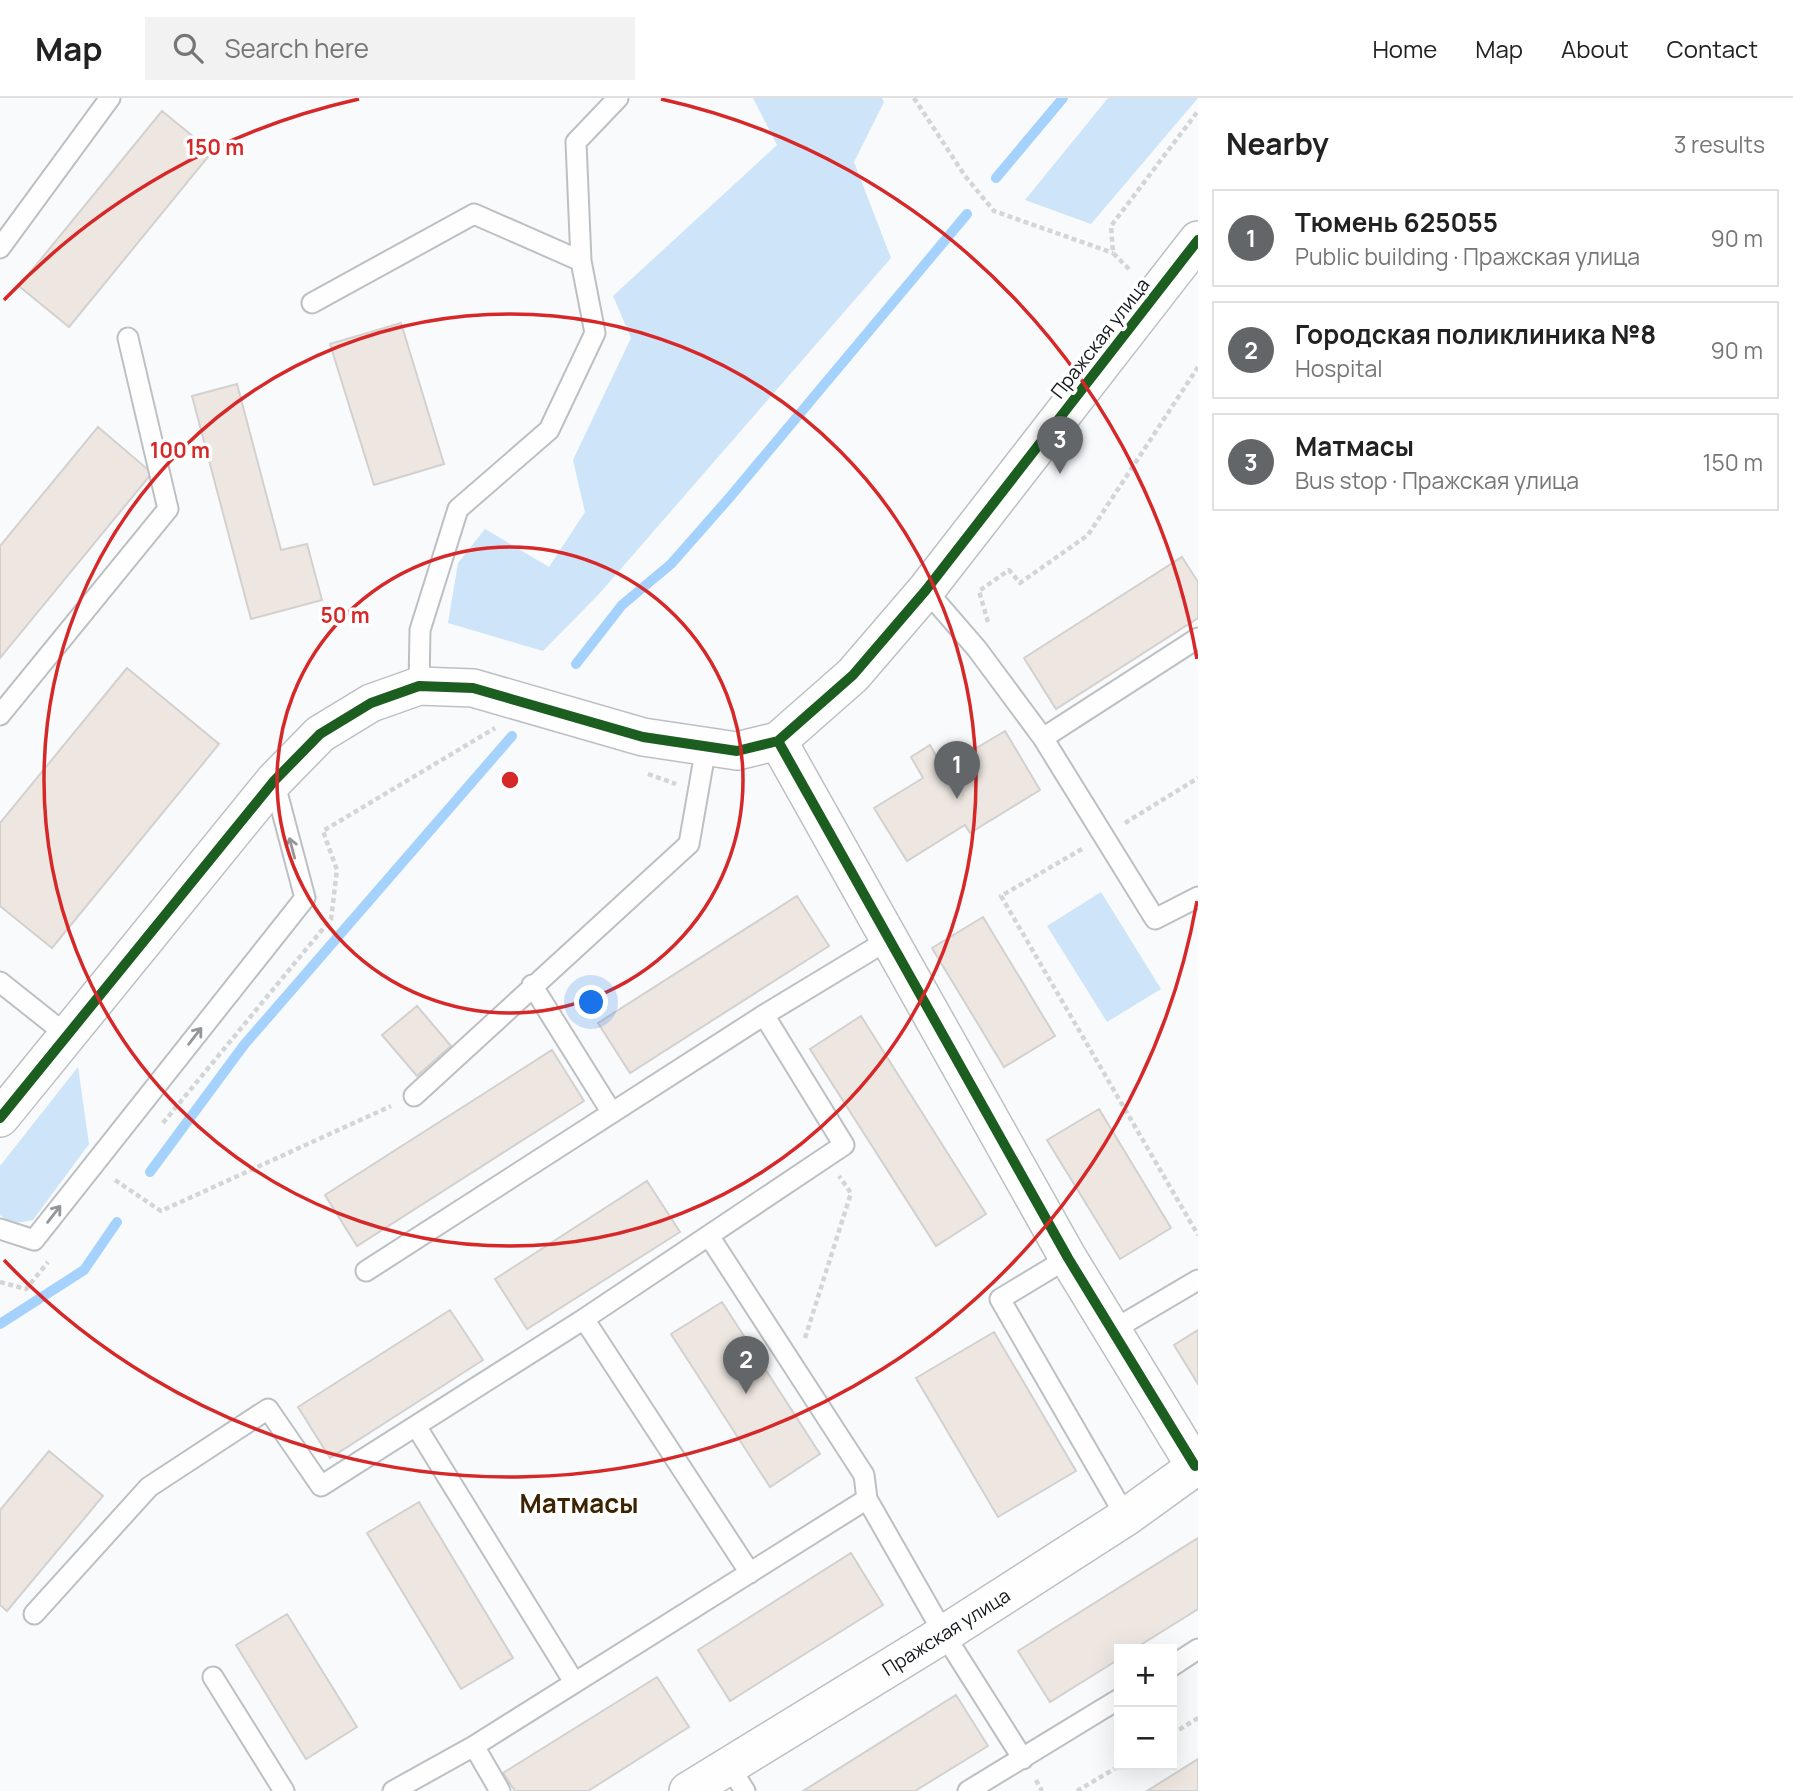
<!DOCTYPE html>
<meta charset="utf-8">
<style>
body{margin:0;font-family:Manrope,sans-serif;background:#f2f2f2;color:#222}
.controls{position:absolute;right:21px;bottom:21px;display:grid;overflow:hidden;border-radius:0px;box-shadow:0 7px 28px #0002}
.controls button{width:63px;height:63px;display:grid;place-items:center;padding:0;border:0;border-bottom:2px solid #e0e0e0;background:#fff;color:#222;font:35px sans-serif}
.you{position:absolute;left:592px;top:905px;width:24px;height:24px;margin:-18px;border:5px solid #fff;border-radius:50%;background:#1a73e8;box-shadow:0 0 0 10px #1a73e833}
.badge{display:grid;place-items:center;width:46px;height:46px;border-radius:50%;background:#626668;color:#fff;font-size:23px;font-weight:700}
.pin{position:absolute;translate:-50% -58px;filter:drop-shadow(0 2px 4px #0008)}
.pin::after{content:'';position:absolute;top:37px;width:24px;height:21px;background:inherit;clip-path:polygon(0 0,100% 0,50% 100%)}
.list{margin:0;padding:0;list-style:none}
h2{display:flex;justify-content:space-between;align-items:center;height:91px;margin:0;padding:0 28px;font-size:30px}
h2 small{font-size:23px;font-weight:400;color:#767676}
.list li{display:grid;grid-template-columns:46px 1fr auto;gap:21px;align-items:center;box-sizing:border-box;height:98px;margin:0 14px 14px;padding:0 14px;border:2px solid #e0e0e0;border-radius:0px}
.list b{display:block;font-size:26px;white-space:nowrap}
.list p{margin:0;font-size:23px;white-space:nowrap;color:#767676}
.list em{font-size:23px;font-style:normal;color:#767676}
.icon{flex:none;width:38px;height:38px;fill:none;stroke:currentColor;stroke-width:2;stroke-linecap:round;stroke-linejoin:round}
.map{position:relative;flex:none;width:1198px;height:1693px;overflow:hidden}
header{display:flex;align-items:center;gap:42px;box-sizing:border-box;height:98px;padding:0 35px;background:#fff;border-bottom:2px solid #e0e0e0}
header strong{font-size:33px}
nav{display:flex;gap:38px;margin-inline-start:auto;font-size:24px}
.search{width:490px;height:63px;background:#f2f2f2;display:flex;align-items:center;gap:18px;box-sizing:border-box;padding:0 24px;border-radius:0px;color:#767676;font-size:26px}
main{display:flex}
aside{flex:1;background:#fff}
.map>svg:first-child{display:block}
</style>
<header>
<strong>Map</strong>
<div class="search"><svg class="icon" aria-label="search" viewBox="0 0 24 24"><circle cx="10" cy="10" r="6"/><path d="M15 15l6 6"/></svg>Search here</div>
<nav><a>Home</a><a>Map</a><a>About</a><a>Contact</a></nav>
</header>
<main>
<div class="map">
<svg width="1198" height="1693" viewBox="0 0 1198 1693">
<rect width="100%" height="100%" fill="#f8fafc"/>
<path fill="#cde4f9" d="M753 0H882L884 4 854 64 891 160 599 496 543 553 448 525 458 465 485 431 549 469 585 414 573 362 631 240 613 198 777 47Z
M1108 0H1198L1091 126 1025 102Z
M1101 794 1161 891 1107 924 1047 828Z
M78 969 89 1046 33 1122 11 1126 0 1117V1068Z"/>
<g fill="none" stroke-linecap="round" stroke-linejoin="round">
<path stroke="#a5d2fc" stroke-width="10" d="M996 80 1063 0
M576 566 622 507 671 466 730 399 967 116
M150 1074 244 947 512 638
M0 1226 84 1172 117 1124"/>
</g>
<path fill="#eee7e1" stroke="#d3d1d0" stroke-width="2" d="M162 13 212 54 69 229 19 188Z
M401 225 444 366 374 387 330 246Z
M237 286 281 452 307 446 322 502 251 521 192 298Z
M98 329 152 375 0 560V448Z
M1182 459 1198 484V520L1056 611 1024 560Z
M127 570 219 646 52 850 0 808V725Z
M1005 633 1040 692 970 735 965 727 907 763 874 710 923 680 911 659 930 647 943 670Z
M797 798 829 848 630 975 598 925Z
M983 819 1055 938 1004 969 932 850Z
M417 908 451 948 417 978 382 937Z
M861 918 986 1116 936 1148 810 951Z
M552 952 584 1003 357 1148 325 1097Z
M1099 1011 1171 1130 1120 1161 1047 1042Z
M647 1083 680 1134 527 1231 495 1181Z
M722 1204 820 1356 770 1389 671 1236Z
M450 1212 483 1262 330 1360 298 1309Z
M1198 1232V1286L1174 1247Z
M994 1234 1076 1373 998 1419 916 1280Z
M49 1353 103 1398 7 1513 0 1507V1412Z
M419 1404 513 1560 461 1591 367 1435Z
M1198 1440V1511L1134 1551H1119V1561L1050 1604 1018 1553Z
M851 1455 883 1507 730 1603 698 1552Z
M287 1516 357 1629 306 1661 236 1547Z
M657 1579 689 1629 588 1693H515L503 1675Z
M956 1597 988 1648 915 1693H803Z
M1198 1661V1693H1147Z"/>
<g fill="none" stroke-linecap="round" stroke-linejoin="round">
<defs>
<path id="lane" d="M0 150 110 0
M312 205 474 116 581 163
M926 492 977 551 1043 640 1155 821 1198 799
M419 588 420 532 458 411 549 332 595 235 581 163 576 44 618 0
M0 617 168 411 128 240
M1043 640 1198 540
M0 884 68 938
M532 887 612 1015
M414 998 689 746 706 649
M0 1131 34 1142 305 800 274 683
M709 1138 864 1377 867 1401
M1068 1160 1000 1201 1126 1419
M366 1173 764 917 888 842
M584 1221 844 1047 764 917
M1113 1232 1198 1182
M416 1328 574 1584
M34 1516 149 1389 268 1311 321 1388 584 1221 750 1475
M1172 1568 1198 1551
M213 1579 284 1693
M474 1648 867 1401 944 1536 1023 1661
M729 1668 745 1693
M393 1693 474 1648 500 1693
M968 1693 1119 1601"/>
<path id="street" d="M778 643 1068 1160 1195 1368
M0 1020 274 683 320 636 371 605 419 588 473 590 643 639 737 653 778 643 853 577 926 492 1198 142
M688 1693 944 1536 1126 1419 1198 1367"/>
</defs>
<use href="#lane" stroke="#bdc0c3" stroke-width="23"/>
<use href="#street" stroke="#bdc0c3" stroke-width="40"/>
<path stroke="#d4d5d5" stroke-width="4.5" stroke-dasharray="5 3.5" stroke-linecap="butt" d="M914 0 965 78 994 113 1113 155
M1129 171 1113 155 1111 128 1198 13
M988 524 979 493 1009 472 1020 485 1088 437 1198 269
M648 676 676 686
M1125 725 1198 680
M1082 751 1001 798 1198 1137
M163 1025 331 821 337 772 323 733 495 630
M115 1082 161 1113 391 1008
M0 1184 26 1191 48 1164
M805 1240 851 1095 839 1078
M1172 1636 1198 1620
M1036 1682 1042 1693
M1077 1693 1121 1667"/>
<use href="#lane" stroke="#fefeff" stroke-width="19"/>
<use href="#street" stroke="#fefeff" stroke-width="37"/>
<defs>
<path id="cycleway" d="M778 643 1068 1160 1195 1368
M0 1020 274 683 320 636 371 605 419 588 473 590 643 639 737 653 778 643 853 577 926 492 1198 142"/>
</defs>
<use href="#cycleway" stroke="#fff" stroke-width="15"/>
<use href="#cycleway" stroke="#1b5e20" stroke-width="10"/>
</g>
<defs><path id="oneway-shaft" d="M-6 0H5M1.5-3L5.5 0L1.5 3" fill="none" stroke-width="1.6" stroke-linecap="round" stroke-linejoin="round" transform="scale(1.75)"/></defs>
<g stroke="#949698">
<use href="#oneway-shaft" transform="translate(292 750) rotate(-105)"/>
<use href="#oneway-shaft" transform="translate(195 938) rotate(-52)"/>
<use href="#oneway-shaft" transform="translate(54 1116) rotate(-52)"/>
</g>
<g fill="none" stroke="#d62828" stroke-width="3.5">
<circle cx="510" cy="682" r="233"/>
<circle cx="510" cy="682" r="466"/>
<path d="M1197 803A698 698 0 0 1 4 1162M4 202A698 698 0 0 1 359 1M661 1A698 698 0 0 1 1197 561"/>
</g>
<g text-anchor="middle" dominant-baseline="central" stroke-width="7" stroke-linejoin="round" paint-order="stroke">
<g font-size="19" fill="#121619" stroke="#fff">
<text transform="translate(1100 240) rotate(-52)">Пражская улица</text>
<text transform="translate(946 1534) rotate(-32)">Пражская улица</text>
</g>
<g font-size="26" font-weight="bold" fill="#3c2302" stroke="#fff">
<text x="579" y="1405">Матмасы</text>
</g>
</g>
<circle cx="510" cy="682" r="10" fill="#d62828" stroke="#fff" stroke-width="3.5"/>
<g font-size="21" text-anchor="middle" font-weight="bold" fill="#d62828" stroke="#fff" stroke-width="7" stroke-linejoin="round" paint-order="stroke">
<text x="215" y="57">150 m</text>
<text x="180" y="360">100 m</text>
<text x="345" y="525">50 m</text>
</g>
</svg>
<div class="controls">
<button>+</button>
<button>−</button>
</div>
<div class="you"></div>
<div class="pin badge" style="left:957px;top:701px">1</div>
<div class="pin badge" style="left:746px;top:1296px">2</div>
<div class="pin badge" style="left:1060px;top:376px">3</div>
</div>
<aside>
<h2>Nearby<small>3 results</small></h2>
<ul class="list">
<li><span class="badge">1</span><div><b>Тюмень 625055</b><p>Public building · Пражская улица</p></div><em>90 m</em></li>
<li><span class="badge">2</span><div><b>Городская поликлиника №8</b><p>Hospital</p></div><em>90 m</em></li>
<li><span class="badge">3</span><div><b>Матмасы</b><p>Bus stop · Пражская улица</p></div><em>150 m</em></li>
</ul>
</aside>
</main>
